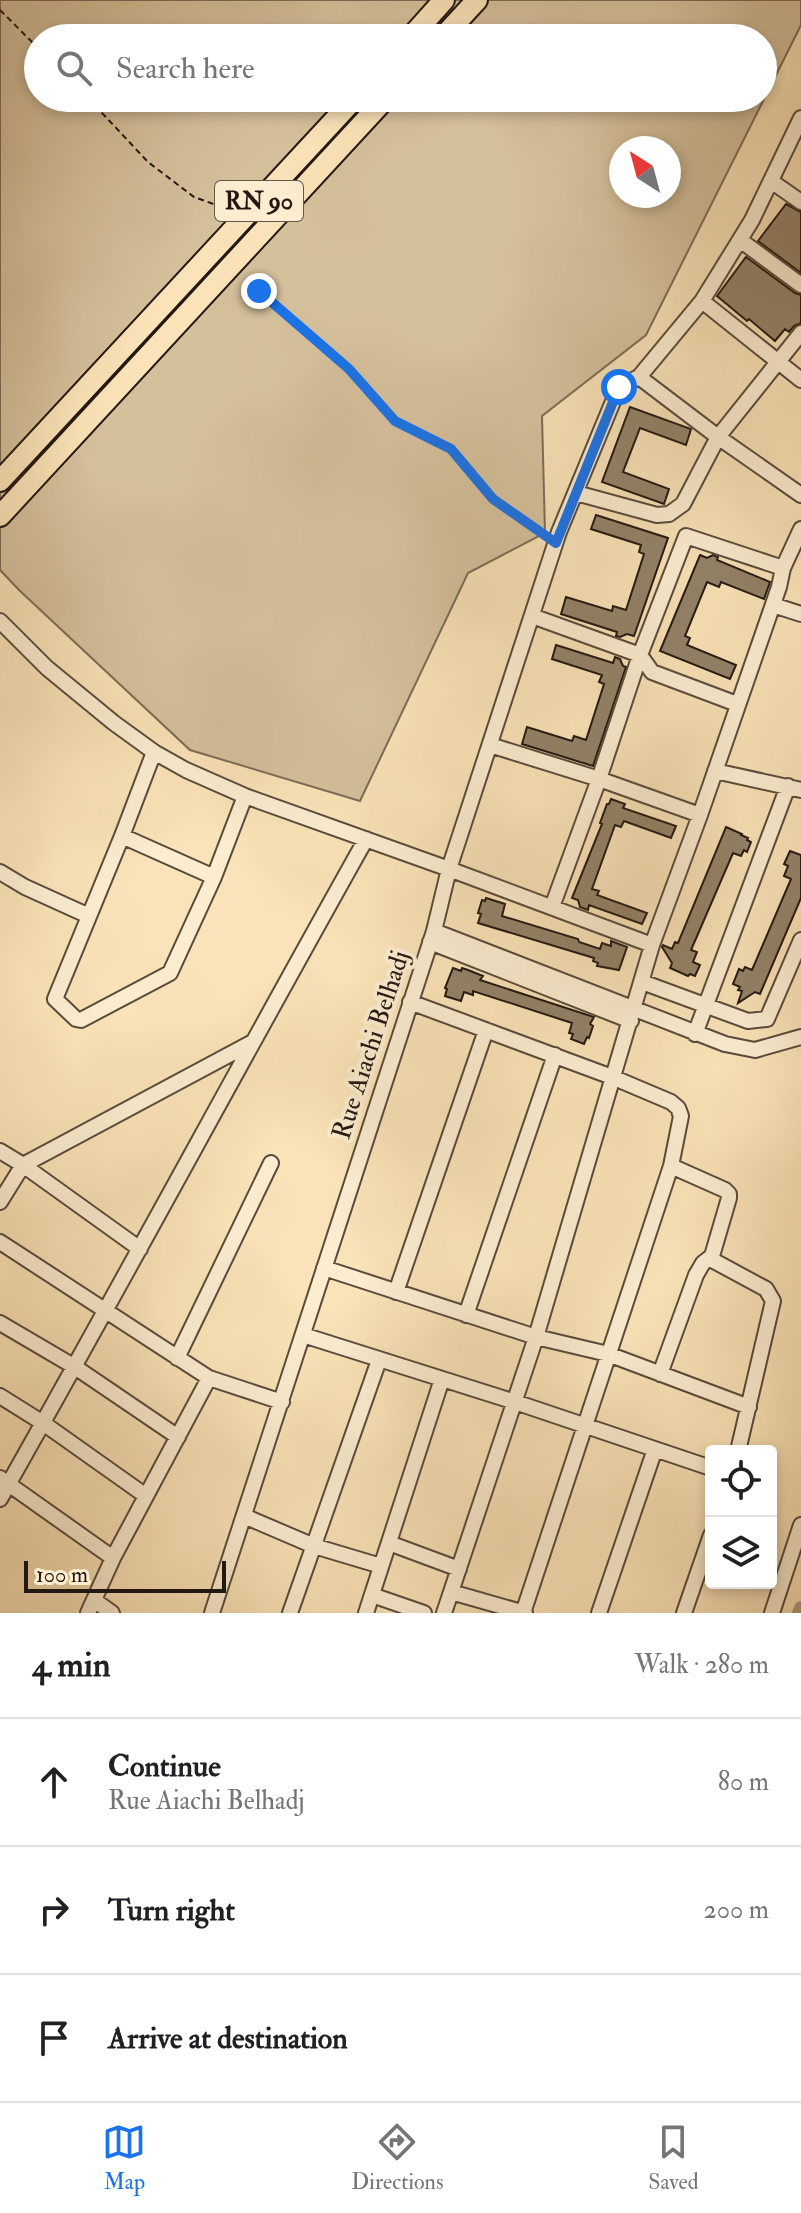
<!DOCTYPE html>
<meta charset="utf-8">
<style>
body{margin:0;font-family:"IM FELL Double Pica",serif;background:#f6f6f6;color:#202124}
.controls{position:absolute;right:24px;bottom:24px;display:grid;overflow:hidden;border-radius:8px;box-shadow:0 4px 12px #0003}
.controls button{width:72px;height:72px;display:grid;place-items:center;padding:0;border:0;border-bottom:2px solid #e0e0e0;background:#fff;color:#202124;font:40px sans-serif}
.compass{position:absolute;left:609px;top:136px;width:72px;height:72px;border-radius:50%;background:#fff;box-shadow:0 4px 12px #0003;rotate:324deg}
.scale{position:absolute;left:24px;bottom:20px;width:202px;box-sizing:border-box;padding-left:8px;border:4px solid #231812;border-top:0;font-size:22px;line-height:28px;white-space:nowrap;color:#231812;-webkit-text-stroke:6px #fcedd1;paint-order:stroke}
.stop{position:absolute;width:24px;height:24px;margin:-18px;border:6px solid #1a73e8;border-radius:50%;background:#fff}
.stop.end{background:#1a73e8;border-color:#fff;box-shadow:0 2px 8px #0008}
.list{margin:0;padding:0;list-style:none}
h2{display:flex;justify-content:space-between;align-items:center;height:104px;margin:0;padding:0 32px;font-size:34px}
h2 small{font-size:26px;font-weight:400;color:#757577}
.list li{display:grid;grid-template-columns:52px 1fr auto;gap:24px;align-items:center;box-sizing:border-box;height:128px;padding:0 32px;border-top:2px solid #e0e0e0}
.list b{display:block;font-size:30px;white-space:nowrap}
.list p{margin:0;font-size:26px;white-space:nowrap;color:#757577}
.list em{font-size:26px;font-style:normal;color:#757577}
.icon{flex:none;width:44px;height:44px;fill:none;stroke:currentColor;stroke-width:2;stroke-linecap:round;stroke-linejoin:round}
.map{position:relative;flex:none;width:801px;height:1613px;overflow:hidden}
.search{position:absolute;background:#fff;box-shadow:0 4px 12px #0003;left:24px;right:24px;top:24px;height:88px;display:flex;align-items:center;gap:20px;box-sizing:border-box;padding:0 28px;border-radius:44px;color:#757577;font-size:30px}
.sheet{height:488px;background:#fff}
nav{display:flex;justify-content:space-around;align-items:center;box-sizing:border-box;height:112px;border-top:2px solid #e0e0e0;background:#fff;font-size:22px;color:#757577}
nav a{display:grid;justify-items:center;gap:4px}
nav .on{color:#1a73e8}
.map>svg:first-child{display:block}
</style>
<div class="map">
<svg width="801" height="1613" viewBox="0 0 801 1613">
<rect width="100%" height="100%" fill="#fae3b8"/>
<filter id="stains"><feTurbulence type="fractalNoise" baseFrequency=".0025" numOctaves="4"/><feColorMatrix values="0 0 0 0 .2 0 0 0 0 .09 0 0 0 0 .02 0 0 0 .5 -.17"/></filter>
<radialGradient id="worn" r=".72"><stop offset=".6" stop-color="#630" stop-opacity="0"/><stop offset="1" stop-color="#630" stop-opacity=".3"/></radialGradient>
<path fill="#d5c09c" stroke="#7c6c57" stroke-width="2" fill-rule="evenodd" d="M0 0H801V25L646 335 542 416 545 533 468 573 360 801 190 750 19 590 0 570ZM38 38H763V98H38ZM621 148H669V196H621Z"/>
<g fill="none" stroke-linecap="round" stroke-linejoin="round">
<path stroke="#b19e80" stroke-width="14" d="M799 1613 801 1608"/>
</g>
<path fill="#938268" stroke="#231812" stroke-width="2" d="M786 204 801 212V273L758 241Z
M746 257 795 293 801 295V323L794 326 789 332 785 329 775 341 749 319 747 321 717 296Z
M630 407 691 429 686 445 640 428 623 472 669 489 664 504 602 482Z
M596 515 668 538 634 636 627 634 620 637 616 636 617 632 561 614 566 597 612 611 613 606 626 610 644 554 639 552 641 545 591 529Z
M700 555 707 558 713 555 718 557 717 560 770 582 764 599 721 582 719 587 707 582 685 636 690 638 687 645 736 665 730 679 660 651Z
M556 645 613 663 615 657 620 659 623 666 626 667 593 766 522 744 527 727 572 741 574 736 586 740 604 684 599 682 602 675 552 659Z
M611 799 625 804 623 808 676 826 671 838 624 821 621 827 615 825 592 889 599 891 597 895 647 913 642 924 589 905 588 910 580 907 578 900 572 898 602 824 600 823 607 804H609Z
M726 827 742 834 741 835 748 838 747 840 751 842 747 852 744 850 741 856 733 853 691 950 697 952 693 962 700 965 695 976 690 974 688 976 670 968 672 963 662 947 663 945 672 949 675 942 678 943Z
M790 851 801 855V898L760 994 755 992 738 1003 742 991 738 990 740 987 733 984 739 969 743 971 745 967 752 970 791 879 784 876 788 866 784 864Z
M486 898 505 904 502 916 578 939 579 942 600 949 602 943 611 946V941L627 947 619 970 597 966 598 963 593 961 594 958 478 923 481 914 478 913 482 900 485 901Z
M453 968 461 971 462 968 468 970 483 976 480 980 594 1017 590 1024 593 1026 589 1038 587 1037 584 1044 571 1039 573 1034 569 1033 572 1023 473 991V995L464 992 461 1001 445 996 447 989 445 988Z"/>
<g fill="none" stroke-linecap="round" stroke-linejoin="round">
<defs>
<path id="minor" d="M771 181 801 202
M740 240 801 285
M702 301 801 380
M639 377 718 437 801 495
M576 493 657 515 669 514 683 504 718 437 801 333
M773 605 801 614
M532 616 640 655 686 536 783 568
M0 621 47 668 114 723 154 752 186 770 245 796 449 869 652 945
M490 745 599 779 552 907
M154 752 122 836 55 999 76 1019 81 1020 170 973 214 877 245 796
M715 771 801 790
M700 815 599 779 640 655 652 672 737 704
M122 836 214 877
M0 872 25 887 89 916
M434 931 725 1044 755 1050 801 1037
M430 942 631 1021
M642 982 748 1021 767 1019 801 940
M410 1002 612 1077 671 1102 678 1108 681 1116 671 1166 523 1613
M695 1034 788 786
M0 1151 23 1165 140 1249
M671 1166 725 1190 729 1194V1198L712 1256 714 1261 766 1289 773 1301 738 1451
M0 1202 23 1165 251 1043
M0 1242 209 1378 282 1402
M324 1268 536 1337 608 1354 749 1407
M396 1292 486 1030
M466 1315 555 1055
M0 1323 75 1367 178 1437
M303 1335 515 1402 711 1468
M177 1358 271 1163
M660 1374 696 1275 703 1263 712 1256
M0 1396 43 1423 146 1496
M0 1478 113 1558
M0 1499C124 1280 243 1058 366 839
M244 1516 314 1546 381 1566
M389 1543 459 1569
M451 1592 525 1613
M372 1595 424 1613
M94 1600 112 1613
M88 1613 113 1558 209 1378
M212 1613 434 931 449 869 559 532 619 387 639 377 702 301 752 220 801 118
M290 1613 379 1360
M366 1613 442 1379
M444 1613 536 1337 652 945 700 815 779 587 783 568 801 529
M599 1613 655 1449
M684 1613 711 1535
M772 1613 801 1525"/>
<path id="highway" d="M410 38 444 0
M442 38 477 0
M0 481 355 98
M0 516 386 98"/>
</defs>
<use href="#minor" stroke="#594b3c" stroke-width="18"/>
<use href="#highway" stroke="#231812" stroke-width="24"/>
<path stroke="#231812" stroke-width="2" stroke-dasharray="6 4" stroke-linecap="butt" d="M0 10 38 48
M88 98 148 162 194 197 230 210
M259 291 349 369 395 421 451 449 493 499 542 533"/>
<use href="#minor" stroke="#fcedd1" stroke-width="14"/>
<use href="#highway" stroke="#fae3b8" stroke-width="20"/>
</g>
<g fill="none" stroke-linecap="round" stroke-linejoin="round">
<path stroke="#1a73e8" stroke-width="10" d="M259 291 349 369 395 421 451 449 493 499 556 543 619 387"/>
</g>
<g text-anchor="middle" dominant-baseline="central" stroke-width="8" stroke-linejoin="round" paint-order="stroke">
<rect fill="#fcedd1" stroke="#64584b" stroke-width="2" x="215" y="181" width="88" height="40" rx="6"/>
<g font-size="24" font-weight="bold" fill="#231812">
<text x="259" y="201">RN 90</text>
</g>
<g font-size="26" fill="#231812" stroke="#fcedd1">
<text transform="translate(371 1045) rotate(-72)">Rue Aiachi Belhadj</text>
</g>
</g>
<rect width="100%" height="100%" filter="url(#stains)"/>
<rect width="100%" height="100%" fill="url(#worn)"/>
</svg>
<div class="controls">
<button><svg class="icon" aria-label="locate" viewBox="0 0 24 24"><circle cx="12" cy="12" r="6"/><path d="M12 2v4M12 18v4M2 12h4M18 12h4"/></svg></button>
<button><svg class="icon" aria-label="layers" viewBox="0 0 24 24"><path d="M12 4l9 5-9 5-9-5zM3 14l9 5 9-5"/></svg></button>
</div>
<svg class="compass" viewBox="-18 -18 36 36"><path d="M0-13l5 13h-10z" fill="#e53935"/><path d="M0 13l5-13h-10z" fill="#757577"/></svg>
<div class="scale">100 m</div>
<div class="stop" style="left:619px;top:387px"></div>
<div class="stop end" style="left:259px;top:291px"></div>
<div class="search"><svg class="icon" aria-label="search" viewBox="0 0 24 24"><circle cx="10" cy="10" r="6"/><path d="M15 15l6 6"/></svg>Search here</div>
</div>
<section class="sheet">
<h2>4 min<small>Walk · 280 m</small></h2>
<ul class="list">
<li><svg class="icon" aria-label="ahead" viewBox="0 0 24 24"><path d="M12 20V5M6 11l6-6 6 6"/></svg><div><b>Continue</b><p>Rue Aiachi Belhadj</p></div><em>80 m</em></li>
<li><svg class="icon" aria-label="right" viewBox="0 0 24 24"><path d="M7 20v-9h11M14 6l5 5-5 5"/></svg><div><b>Turn right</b></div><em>200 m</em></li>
<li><svg class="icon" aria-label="arrive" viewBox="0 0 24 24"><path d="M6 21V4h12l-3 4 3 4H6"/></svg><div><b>Arrive at destination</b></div></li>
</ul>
</section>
<nav>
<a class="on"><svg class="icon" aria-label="map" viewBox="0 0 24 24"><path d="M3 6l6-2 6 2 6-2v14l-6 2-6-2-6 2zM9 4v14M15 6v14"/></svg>Map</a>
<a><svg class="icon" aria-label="directions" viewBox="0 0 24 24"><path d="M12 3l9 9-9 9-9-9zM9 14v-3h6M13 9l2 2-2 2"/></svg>Directions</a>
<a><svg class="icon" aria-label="saved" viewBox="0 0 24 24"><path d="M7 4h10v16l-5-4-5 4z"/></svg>Saved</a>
</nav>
